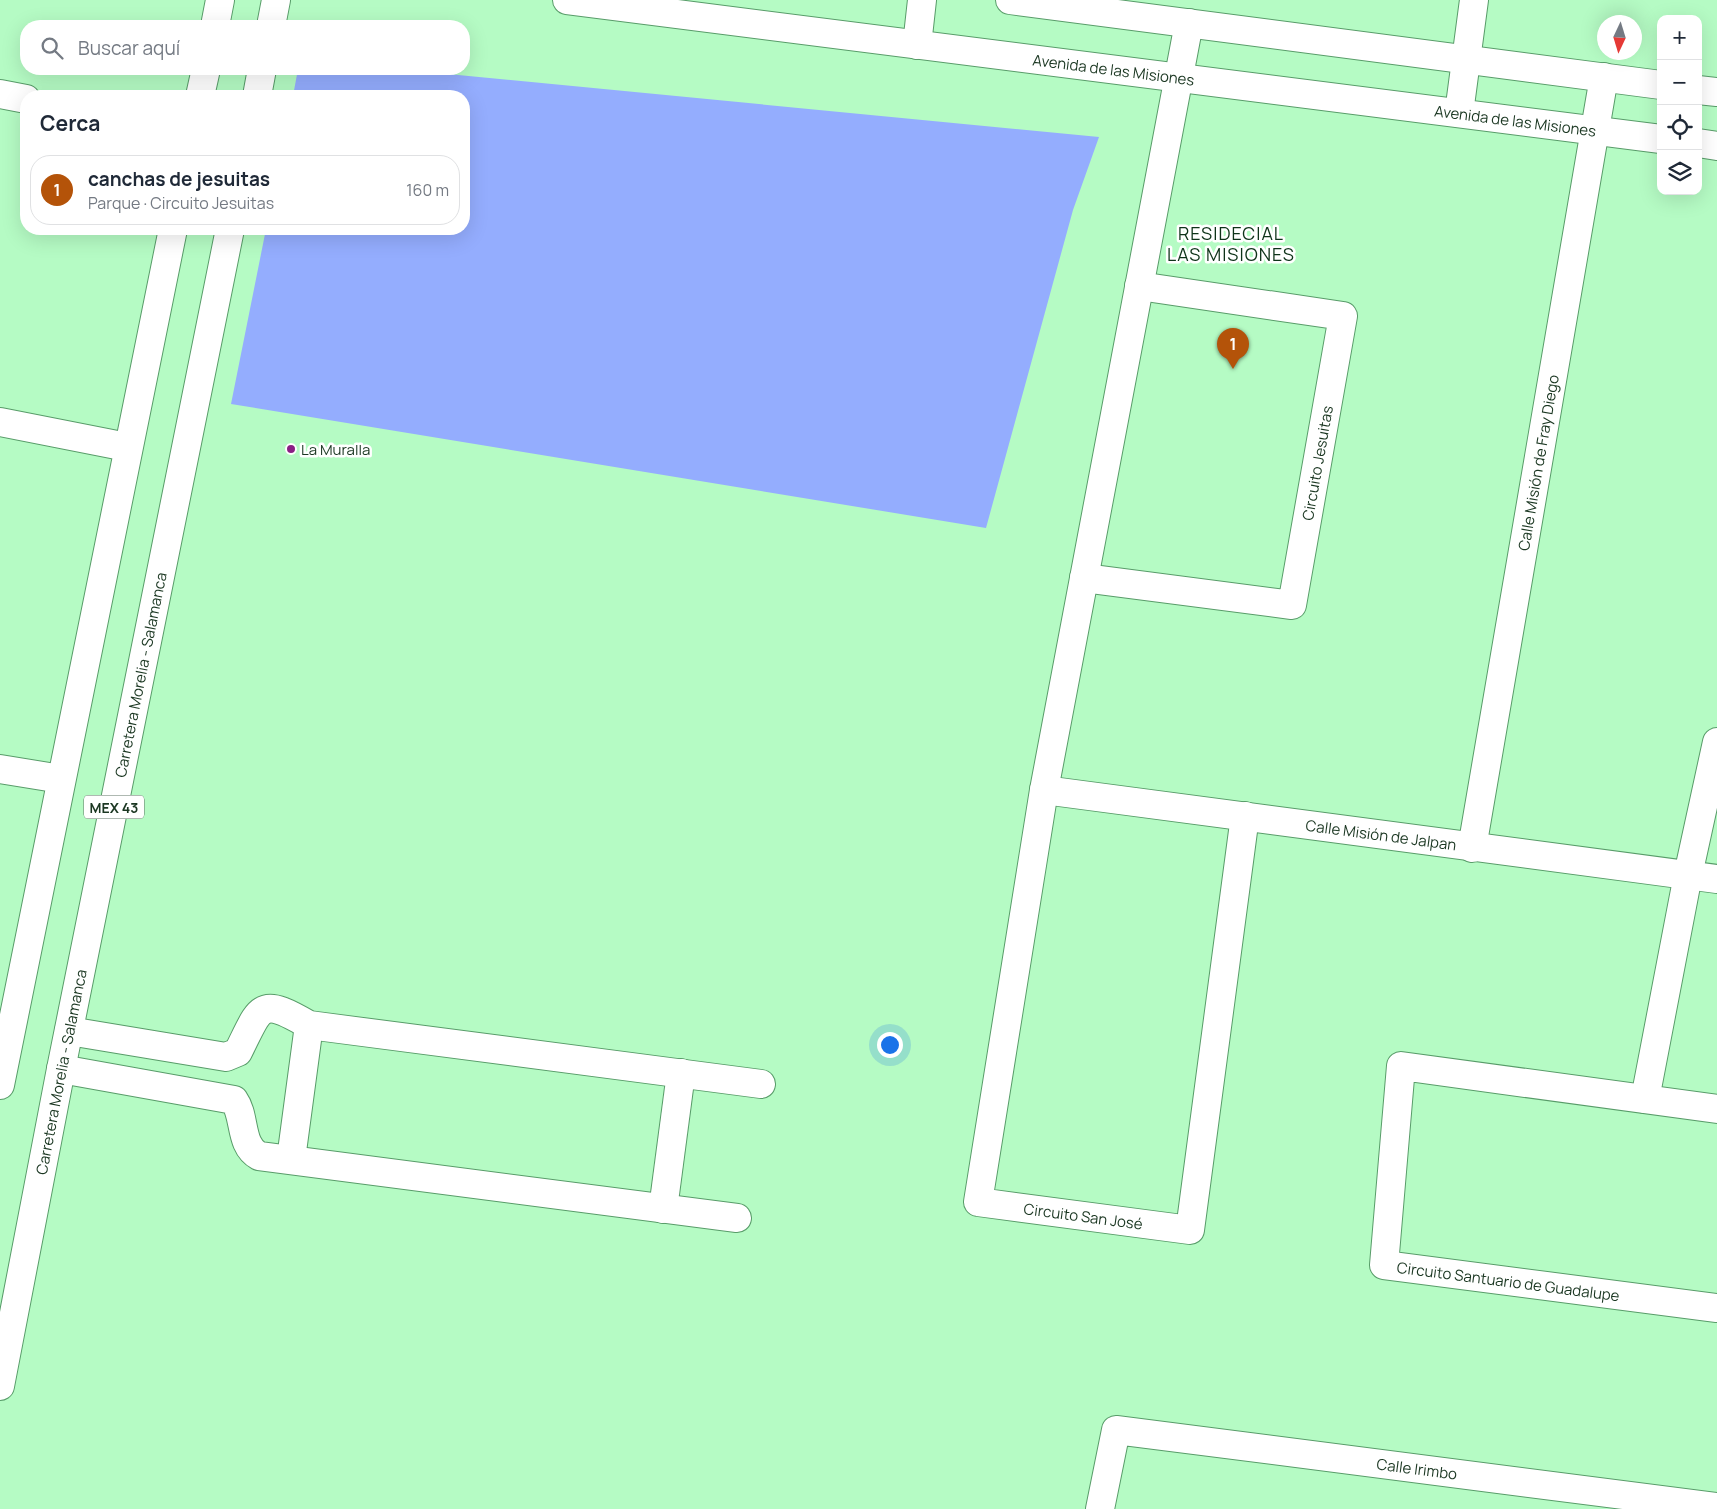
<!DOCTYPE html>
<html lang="es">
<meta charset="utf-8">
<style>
body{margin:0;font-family:Manrope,sans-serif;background:#f2f2f3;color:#1f2937}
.controls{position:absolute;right:15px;top:15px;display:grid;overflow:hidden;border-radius:10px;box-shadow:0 5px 20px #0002}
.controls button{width:45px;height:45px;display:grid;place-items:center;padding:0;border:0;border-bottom:1px solid #e0e1e3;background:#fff;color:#1f2937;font:25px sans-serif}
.compass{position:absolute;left:1597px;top:15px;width:45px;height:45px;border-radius:50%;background:#fff;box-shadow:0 5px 20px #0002;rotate:184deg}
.you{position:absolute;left:889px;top:1044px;width:18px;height:18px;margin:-12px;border:4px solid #fff;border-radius:50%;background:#1a73e8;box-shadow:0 0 0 8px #1a73e833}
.badge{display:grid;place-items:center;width:32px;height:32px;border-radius:50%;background:#b45309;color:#fff;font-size:16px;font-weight:700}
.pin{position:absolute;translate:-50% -41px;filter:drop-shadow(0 1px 2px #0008)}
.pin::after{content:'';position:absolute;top:26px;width:18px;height:15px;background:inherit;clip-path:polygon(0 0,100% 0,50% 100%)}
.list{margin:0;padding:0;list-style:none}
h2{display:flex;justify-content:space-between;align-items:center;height:65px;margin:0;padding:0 20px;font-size:21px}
h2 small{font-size:16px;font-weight:400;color:#747a83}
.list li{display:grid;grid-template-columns:32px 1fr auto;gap:15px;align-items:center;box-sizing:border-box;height:70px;margin:0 10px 10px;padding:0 10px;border:1px solid #e0e1e3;border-radius:20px}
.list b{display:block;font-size:19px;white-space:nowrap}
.list p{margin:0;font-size:16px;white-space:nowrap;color:#747a83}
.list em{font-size:16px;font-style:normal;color:#747a83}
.icon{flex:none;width:28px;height:28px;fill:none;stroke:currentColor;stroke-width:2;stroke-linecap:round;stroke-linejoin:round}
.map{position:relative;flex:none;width:1717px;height:1509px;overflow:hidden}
.search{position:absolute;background:#fff;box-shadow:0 5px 20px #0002;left:20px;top:20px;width:450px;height:55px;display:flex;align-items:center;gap:12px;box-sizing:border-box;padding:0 18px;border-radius:20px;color:#747a83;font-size:19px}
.panel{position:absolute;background:#fff;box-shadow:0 5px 20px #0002;left:20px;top:90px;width:450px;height:145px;border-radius:20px}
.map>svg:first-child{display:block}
</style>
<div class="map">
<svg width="1717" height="1509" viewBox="0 0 1717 1509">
<rect width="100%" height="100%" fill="#b5fbc4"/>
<path fill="#94adfe" d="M298 69H396L1099 137 1073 210 986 528 231 404 266 229H464V96H293Z"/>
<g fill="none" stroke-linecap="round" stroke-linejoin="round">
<defs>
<g id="minor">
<path id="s1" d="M567 0 1661 139"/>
<path d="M1010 0 1661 85"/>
<path id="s2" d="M1189 23 1044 790 978 1202 1190 1230 1245 816"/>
<path d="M917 45 922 0"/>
<path d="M1698 90 1717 92"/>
<path d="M0 94 26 99"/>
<path d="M1459 113 1474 0"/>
<path d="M1698 143 1717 146"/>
<path d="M0 422 127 447"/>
<path id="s3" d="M1084 578 1292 605 1343 316 1139 286"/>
<path d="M0 769 61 779"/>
<path id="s4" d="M1044 790 1717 879"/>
<path id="s5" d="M1472 848 1604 77"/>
<path d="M69 1031 226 1057 238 1052C261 1006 259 996 309 1025L761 1084"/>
<path d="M61 1069 234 1100C246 1117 239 1145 259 1156L737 1218"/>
<path d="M1645 1099 1688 875 1717 742"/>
<path id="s6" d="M1717 1109 1401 1066 1384 1265 1717 1308"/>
<path d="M291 1159 309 1025"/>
<path d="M663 1209 681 1073"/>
<path id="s7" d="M1100 1509 1116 1430 1717 1507"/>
</g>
<g id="major">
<path d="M215 26 220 0"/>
<path d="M271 26 276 0"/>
<path d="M200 96 206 69"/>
<path d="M257 96 262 69"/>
<path d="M0 1085 173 229"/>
<path id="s8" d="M0 1386 61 1069 230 229"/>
</g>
</defs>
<use href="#minor" stroke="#589c69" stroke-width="30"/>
<use href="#major" stroke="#589c69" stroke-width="30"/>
<use href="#minor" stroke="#fff" stroke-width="28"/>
<use href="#major" stroke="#fff" stroke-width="28"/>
</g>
<circle fill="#8a1f84" stroke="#fff" stroke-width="2" cx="291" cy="449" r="5"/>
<g text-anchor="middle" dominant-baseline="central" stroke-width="5" stroke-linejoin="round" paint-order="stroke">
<rect fill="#fff" stroke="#5f7364" stroke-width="1" x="84" y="795.5" width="60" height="23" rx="4"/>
<g font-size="14" font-weight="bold" fill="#1b3722">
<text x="114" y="807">MEX 43</text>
</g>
<g font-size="15" fill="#1b3722" stroke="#fff">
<text stroke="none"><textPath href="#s1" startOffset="551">Avenida de las Misiones</textPath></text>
<text stroke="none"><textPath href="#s1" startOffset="956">Avenida de las Misiones</textPath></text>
<text stroke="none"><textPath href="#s5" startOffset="391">Calle Misión de Fray Diego</textPath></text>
<text stroke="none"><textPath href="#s3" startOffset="354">Circuito Jesuitas</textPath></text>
<text stroke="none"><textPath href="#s8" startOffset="725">Carretera Morelia - Salamanca</textPath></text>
<text stroke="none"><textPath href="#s4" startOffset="340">Calle Misión de Jalpan</textPath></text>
<text stroke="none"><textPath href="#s8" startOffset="320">Carretera Morelia - Salamanca</textPath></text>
<text stroke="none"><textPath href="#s2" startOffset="1304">Circuito San José</textPath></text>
<text stroke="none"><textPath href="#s6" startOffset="644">Circuito Santuario de Guadalupe</textPath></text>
<text stroke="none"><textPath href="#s7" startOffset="384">Calle Irimbo</textPath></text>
</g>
<g font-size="15" fill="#1b3722" stroke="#fff" text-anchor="start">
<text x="301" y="449">La Muralla</text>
</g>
<g font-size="18" letter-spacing="1" fill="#0e3319" stroke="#fff">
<text x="1231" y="233">RESIDECIAL<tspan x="1231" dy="21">LAS MISIONES</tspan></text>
</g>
</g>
</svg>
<div class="controls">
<button>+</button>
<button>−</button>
<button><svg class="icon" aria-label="locate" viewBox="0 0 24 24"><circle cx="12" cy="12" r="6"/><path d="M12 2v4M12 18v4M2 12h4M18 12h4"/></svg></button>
<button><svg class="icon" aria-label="layers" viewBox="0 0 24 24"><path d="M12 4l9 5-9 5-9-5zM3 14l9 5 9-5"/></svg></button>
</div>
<svg class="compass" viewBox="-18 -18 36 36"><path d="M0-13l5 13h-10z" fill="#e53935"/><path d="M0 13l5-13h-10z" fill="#747a83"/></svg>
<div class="you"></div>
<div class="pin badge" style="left:1233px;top:369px">1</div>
<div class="search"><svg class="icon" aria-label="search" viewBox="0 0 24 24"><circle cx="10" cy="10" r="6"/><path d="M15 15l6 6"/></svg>Buscar aquí</div>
<section class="panel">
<h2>Cerca<small></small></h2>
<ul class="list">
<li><span class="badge">1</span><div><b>canchas de jesuitas</b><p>Parque · Circuito Jesuitas</p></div><em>160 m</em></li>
</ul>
</section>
</div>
